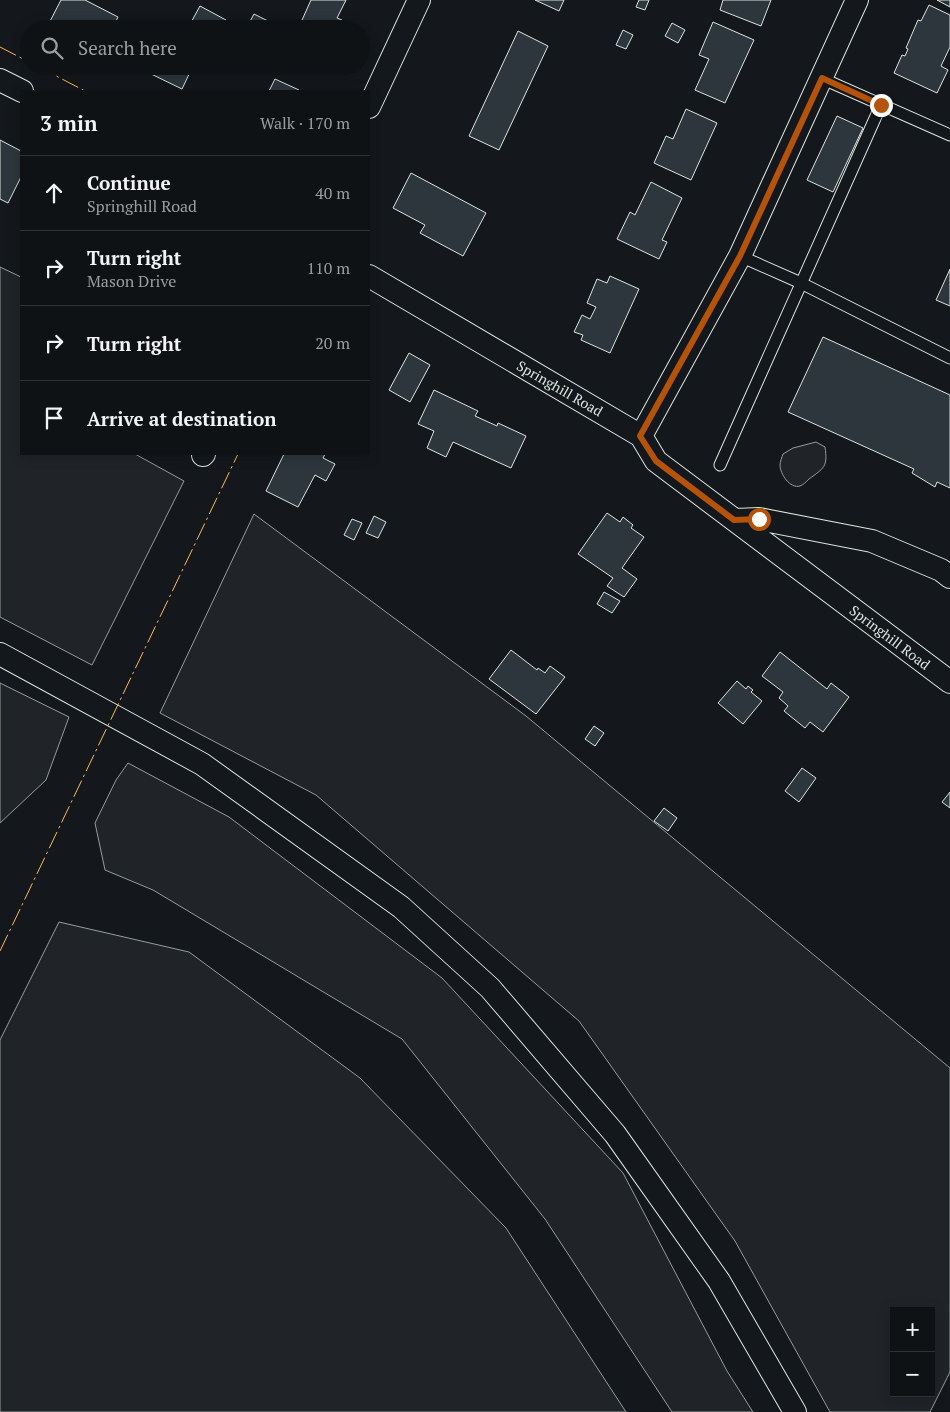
<!DOCTYPE html>
<meta charset="utf-8">
<style>
body{margin:0;font-family:"PT Serif",serif;background:#1d2022;color:#f1f3f6}
.controls{position:absolute;right:15px;bottom:15px;display:grid;overflow:hidden;border-radius:0px;box-shadow:0 2px 12px #0003}
.controls button{width:45px;height:45px;display:grid;place-items:center;padding:0;border:0;border-bottom:1px solid #2f3234;background:#0f1215;color:#f1f3f6;font:25px sans-serif}
.stop{position:absolute;width:15px;height:15px;margin:-11px;border:4px solid #b45309;border-radius:50%;background:#fff}
.stop.end{background:#b45309;border-color:#fff;box-shadow:0 1px 5px #0008}
.list{margin:0;padding:0;list-style:none}
h2{display:flex;justify-content:space-between;align-items:center;height:65px;margin:0;padding:0 20px;font-size:21px}
h2 small{font-size:16px;font-weight:400;color:#9b9ea0}
.list li{display:grid;grid-template-columns:32px 1fr auto;gap:15px;align-items:center;box-sizing:border-box;height:75px;padding:0 20px;border-top:1px solid #2f3234}
.list b{display:block;font-size:19px;white-space:nowrap}
.list p{margin:0;font-size:16px;white-space:nowrap;color:#9b9ea0}
.list em{font-size:16px;font-style:normal;color:#9b9ea0}
.icon{flex:none;width:28px;height:28px;fill:none;stroke:currentColor;stroke-width:2;stroke-linecap:round;stroke-linejoin:round}
.map{position:relative;flex:none;width:950px;height:1412px;overflow:hidden}
.search{position:absolute;background:#0f1215;box-shadow:0 2px 12px #0003;left:20px;top:20px;width:350px;height:55px;display:flex;align-items:center;gap:12px;box-sizing:border-box;padding:0 18px;border-radius:28px;color:#9b9ea0;font-size:19px}
.panel{position:absolute;background:#0f1215;box-shadow:0 2px 12px #0003;left:20px;top:90px;width:350px;height:365px;border-radius:0px}
.map>svg:first-child{display:block}
</style>
<div class="map">
<svg width="950" height="1412" viewBox="0 0 950 1412">
<rect width="100%" height="100%" fill="#14181c"/>
<path fill="#202428" stroke="#939e99" fill-rule="evenodd" d="M0 267 21 277V454H135L184 481 92 665 0 617Z
M816 442 825 447C828 467 824 468 809 479 806 482 803 485 800 486 790 489 780 474 780 465 780 462 782 457 783 454L793 448Z
M254 514 526 716 950 1068V1372L930 1412H830L735 1241 579 1021 316 795 160 713ZM894 1311H931V1393H894Z
M0 683 69 717 46 780 0 823Z
M128 763 229 817 442 978 623 1173 727 1371 753 1412H672L545 1219 402 1039 153 890 105 870 95 823 116 780Z
M59 922 189 952 360 1078 506 1228 626 1412H0V1040Z"/>
<path fill="#2c363c" stroke="#d8e6dc" d="M61 0H85L118 17 112 29H46Z
M311 0H346L337 18 342 20 337 29H298Z
M535 0H564L559 11Z
M639 0H649L645 10 636 7Z
M723 0H771L761 26 720 10Z
M937 0H950V7Z
M929 5 950 15V47L941 66 948 70 937 93 894 73 902 55 905 56 908 49 906 48 918 20 921 21Z
M200 6 226 20 221 29H194L189 26Z
M254 14 282 28 281 29H246Z
M713 22 754 40 725 103 695 90 709 59 699 55Z
M672 23 685 30 678 43 665 36Z
M623 30 633 35 626 49 616 45Z
M518 31 548 46 499 150 469 136Z
M143 66H193L182 89 147 72 149 69Z
M275 79 299 90V91H269Z
M686 109 717 123 691 180 654 163 666 136 673 139Z
M837 116 863 128 833 192 807 180Z
M0 140 21 151V177L8 203 0 199Z
M411 173 486 213 463 256 420 233 425 225 393 208Z
M651 182 682 198 662 240 667 242 659 259 617 239 630 212 635 215Z
M950 269V306L936 300Z
M610 276 639 289 610 353 581 340 583 335 574 332 582 315 590 319 596 307 587 303 597 279 607 283Z
M823 337 950 395V488L937 482 935 487 912 473 914 469 788 412Z
M409 353 430 365 410 402 389 390Z
M434 390 478 411 475 416 497 426 498 423 526 436 511 468 453 442 446 457 427 448 434 431 418 424Z
M284 454H325L323 458 335 464 326 481 315 475 298 507 266 491Z
M607 513 620 522 623 517 633 525 631 528 644 537 622 568 637 579 624 597 607 586 613 578 578 554Z
M374 516 386 522 378 538 366 533Z
M352 519 362 523 354 540 344 535Z
M604 592 620 601 612 613 597 604Z
M511 650 537 670 538 668 545 673 550 666 565 677 536 714 489 679Z
M780 652 827 689 831 683 849 697 823 732 810 722 805 728 784 711 788 706 779 698 783 692 762 676Z
M737 681 746 689 748 686 753 690 751 692 762 701 743 724 718 703Z
M594 726 604 733 595 746 585 739Z
M802 768 816 778 799 802 785 791Z
M950 792V808L942 802Z
M664 808 677 818 668 831 654 821Z"/>
<g fill="none" stroke-linecap="round" stroke-linejoin="round">
<defs>
<path id="lane" d="M821 78 950 135
M740 256 801 283 950 358
M720 465 881 105"/>
<path id="street" d="M0 80 22 91
M369 107 419 0
M369 276 641 436 656 461 950 682
M641 436 740 256 857 0
M203 455 204 454
M735 520 759 519 872 541 941 570 950 577
M0 654 202 764 401 907 490 988 615 1134 719 1281 795 1412"/>
</defs>
<use href="#lane" stroke="#d8e6dc" stroke-width="13"/>
<use href="#street" stroke="#d8e6dc" stroke-width="24"/>
<use href="#lane" stroke="#14181c" stroke-width="11"/>
<use href="#street" stroke="#14181c" stroke-width="22"/>
<path stroke="#ffb74d" stroke-width="1" stroke-dasharray="18 4 2.5 4" stroke-linecap="butt" d="M0 47 29 62
M37 66 85 91
M0 951 238 454"/>
</g>
<g fill="none" stroke-linecap="round" stroke-linejoin="round">
<path stroke="#b45309" stroke-width="6" d="M759 519 734 520 656 461 640 436 740 256 822 78 881 105"/>
</g>
<g text-anchor="middle" dominant-baseline="central" stroke-width="4" stroke-linejoin="round" paint-order="stroke">
<g font-size="14" fill="#d8e6dc" stroke="#14181c">
<text transform="translate(560 388) rotate(30)">Springhill Road</text>
<text transform="translate(890 637) rotate(37)">Springhill Road</text>
</g>
</g>
</svg>
<div class="controls">
<button>+</button>
<button>−</button>
</div>
<div class="stop" style="left:759px;top:519px"></div>
<div class="stop end" style="left:881px;top:105px"></div>
<div class="search"><svg class="icon" aria-label="search" viewBox="0 0 24 24"><circle cx="10" cy="10" r="6"/><path d="M15 15l6 6"/></svg>Search here</div>
<section class="panel">
<h2>3 min<small>Walk · 170 m</small></h2>
<ul class="list">
<li><svg class="icon" aria-label="ahead" viewBox="0 0 24 24"><path d="M12 20V5M6 11l6-6 6 6"/></svg><div><b>Continue</b><p>Springhill Road</p></div><em>40 m</em></li>
<li><svg class="icon" aria-label="right" viewBox="0 0 24 24"><path d="M7 20v-9h11M14 6l5 5-5 5"/></svg><div><b>Turn right</b><p>Mason Drive</p></div><em>110 m</em></li>
<li><svg class="icon" aria-label="right" viewBox="0 0 24 24"><path d="M7 20v-9h11M14 6l5 5-5 5"/></svg><div><b>Turn right</b></div><em>20 m</em></li>
<li><svg class="icon" aria-label="arrive" viewBox="0 0 24 24"><path d="M6 21V4h12l-3 4 3 4H6"/></svg><div><b>Arrive at destination</b></div></li>
</ul>
</section>
</div>
